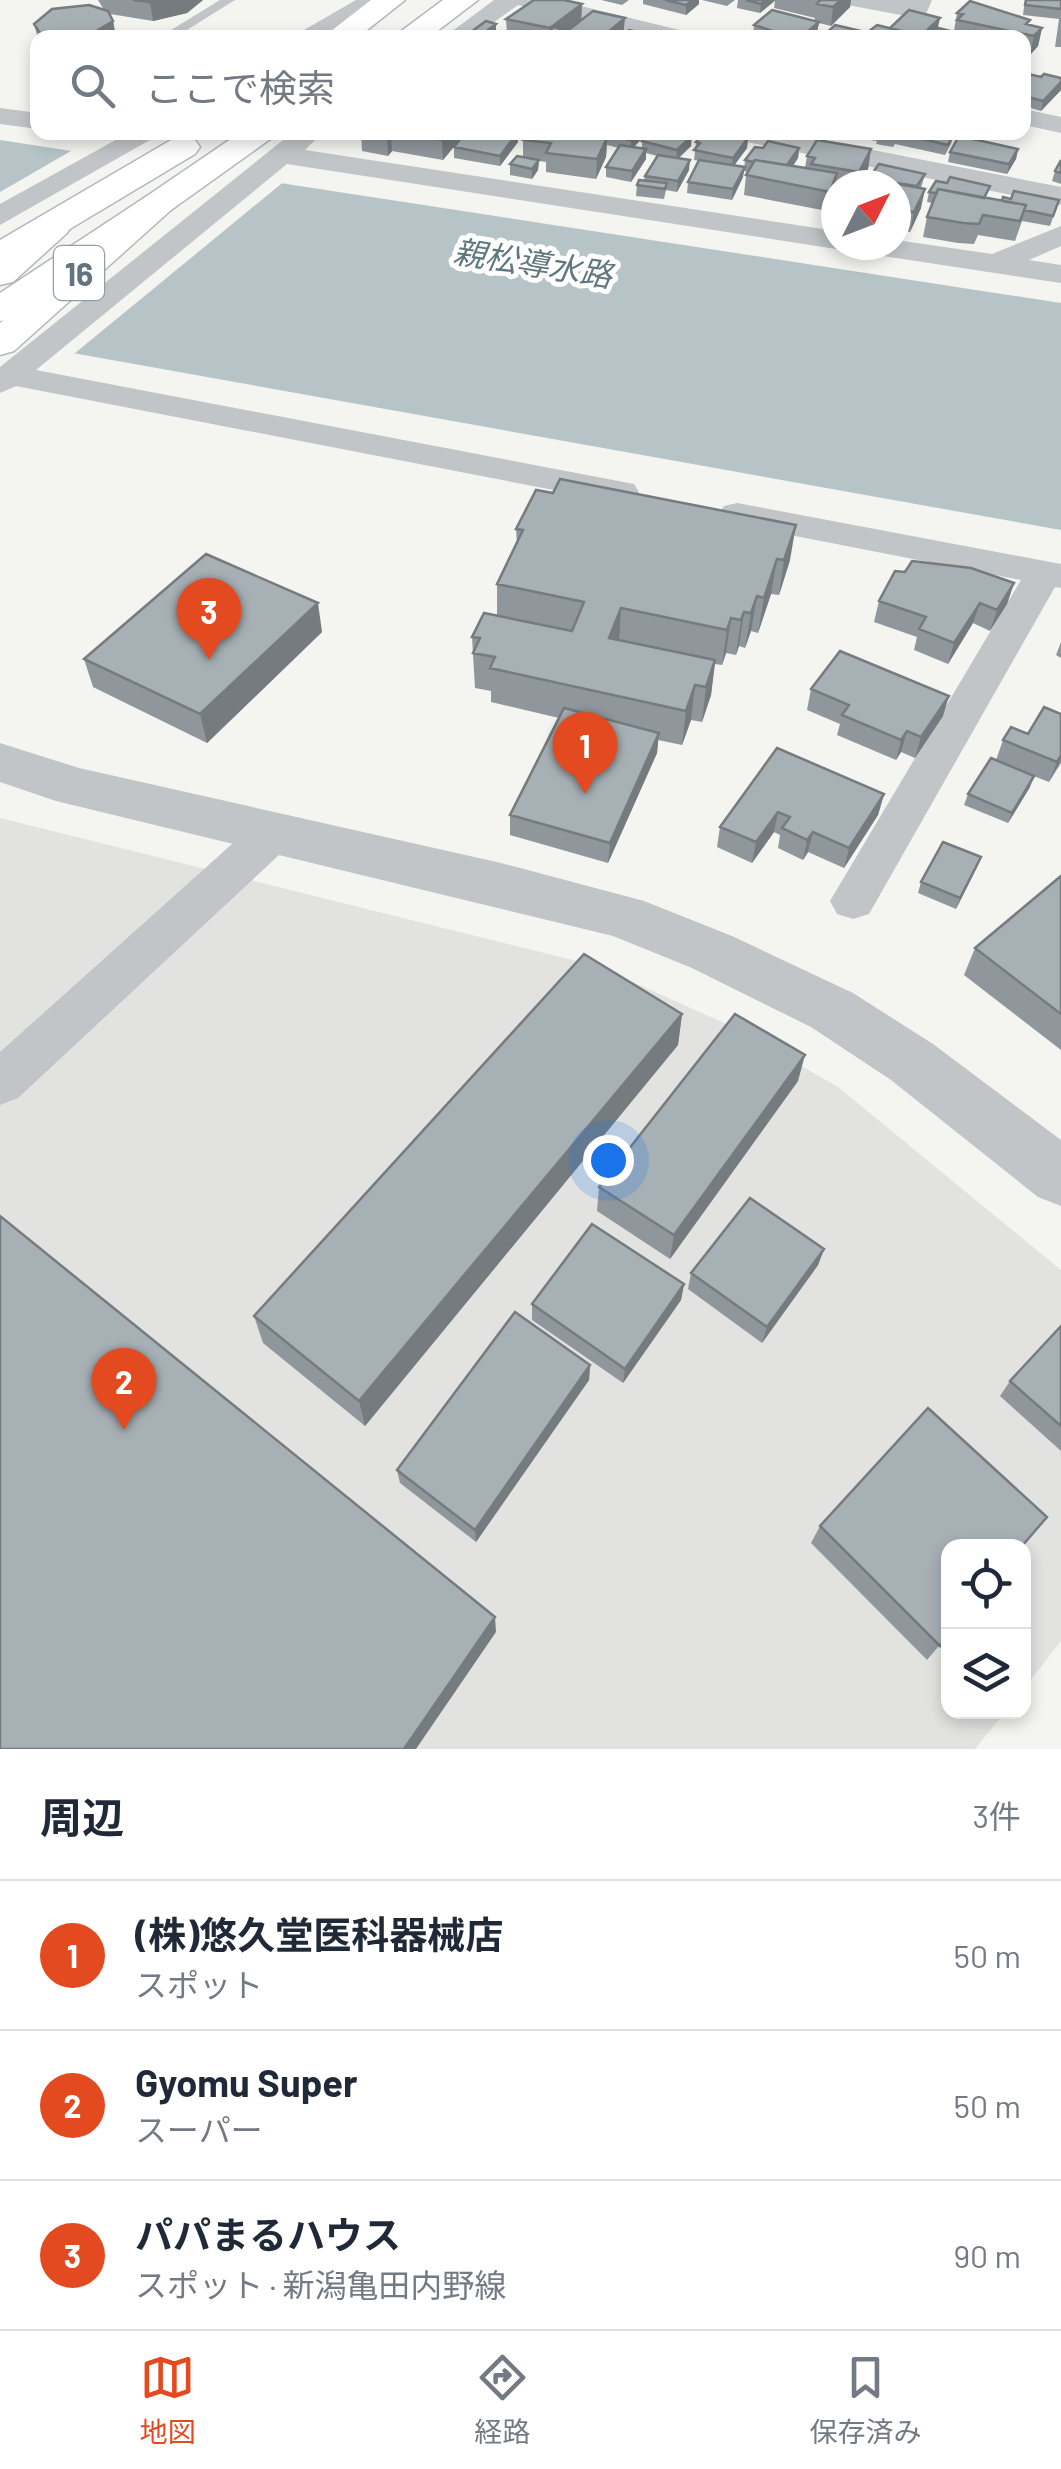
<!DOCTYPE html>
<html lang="ja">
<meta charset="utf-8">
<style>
body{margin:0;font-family:Barlow,"Noto Sans JP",sans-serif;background:#f6f6f7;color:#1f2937}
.controls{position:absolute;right:30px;bottom:30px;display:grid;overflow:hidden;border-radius:20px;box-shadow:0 5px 15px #0003}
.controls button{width:90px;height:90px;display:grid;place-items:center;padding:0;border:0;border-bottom:2px solid #e0e1e3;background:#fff;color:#1f2937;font:50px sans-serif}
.compass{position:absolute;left:821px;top:170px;width:90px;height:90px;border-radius:50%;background:#fff;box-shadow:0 5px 15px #0003;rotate:48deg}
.you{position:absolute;left:608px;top:1160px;width:35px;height:35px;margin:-25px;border:8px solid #fff;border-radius:50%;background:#1a73e8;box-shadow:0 0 0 15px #1a73e833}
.badge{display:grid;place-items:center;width:65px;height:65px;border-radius:50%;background:#e44a20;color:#fff;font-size:32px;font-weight:700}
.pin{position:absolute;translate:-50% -82px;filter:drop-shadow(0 2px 5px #0008)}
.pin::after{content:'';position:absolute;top:52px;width:35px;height:30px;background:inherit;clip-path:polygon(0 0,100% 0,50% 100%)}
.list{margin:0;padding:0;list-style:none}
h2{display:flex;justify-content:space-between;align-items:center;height:130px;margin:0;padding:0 40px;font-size:42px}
h2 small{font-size:32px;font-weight:400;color:#747a83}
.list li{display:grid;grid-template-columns:65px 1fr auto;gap:30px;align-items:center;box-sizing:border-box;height:150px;padding:0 40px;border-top:2px solid #e0e1e3}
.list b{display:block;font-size:38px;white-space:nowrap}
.list p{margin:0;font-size:32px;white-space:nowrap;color:#747a83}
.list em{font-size:32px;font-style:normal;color:#747a83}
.icon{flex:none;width:55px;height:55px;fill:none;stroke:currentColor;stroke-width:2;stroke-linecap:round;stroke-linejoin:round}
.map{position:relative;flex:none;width:1061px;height:1749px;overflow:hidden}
.search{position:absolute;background:#fff;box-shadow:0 5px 15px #0003;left:30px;right:30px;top:30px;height:110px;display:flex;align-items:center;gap:25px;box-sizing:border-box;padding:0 35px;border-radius:20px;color:#747a83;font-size:38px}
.sheet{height:580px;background:#fff}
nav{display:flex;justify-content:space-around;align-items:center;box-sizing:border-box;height:140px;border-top:2px solid #e0e1e3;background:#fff;font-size:28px;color:#747a83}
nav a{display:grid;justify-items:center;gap:5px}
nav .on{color:#e44a20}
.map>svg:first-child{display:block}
</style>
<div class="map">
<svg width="1061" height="1749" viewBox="0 0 1061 1749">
<rect width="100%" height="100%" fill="#f4f4f0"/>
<path fill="#e2e3e1" d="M0 818 597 966 733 1027 838 1087 1061 1270V1641L1024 1688V1546H948V1712H1005L975 1749H0Z"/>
<path fill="#b6c4c7" d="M0 140 1061 303V530L0 340Z"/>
<path fill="#f4f4f0" d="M78 147 286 180 69 358 0 345V192Z"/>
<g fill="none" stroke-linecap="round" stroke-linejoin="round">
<defs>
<path id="primary" d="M371 0H405L357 38H322Z
M443 0H478L428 38H392Z
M241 132H280L171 210 14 351 0 355V323L147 196Z
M183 137 195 140 200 147 195 154 13 263 0 266V240L171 140Z"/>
<path id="motorway" d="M159 192 171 196 177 203 171 210 14 318 0 321V293L147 196Z
M54 214 67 217 72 225 67 233 13 282 0 285V254L41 217Z"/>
</defs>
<use href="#primary" stroke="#b4b8bc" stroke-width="3"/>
<use href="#motorway" stroke="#b4b7ba" stroke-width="3"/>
<path fill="#c1c5c8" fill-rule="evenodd" d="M220 0H235L174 38H158Z"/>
<path fill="#c1c5c8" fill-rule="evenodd" d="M356 0H386L322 38H290Z
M494 0H556L692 33 695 38H650L518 5 472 38H443Z
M844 0H932L925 16 916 18 848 5Z
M0 108 38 113V129L0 124Z
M1024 109 1061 117V133L1024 125Z
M130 132H164L0 225V204Z
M293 132H316L319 136 305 150 836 231V245H847L836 249 287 164 36 370 634 484 639 492 634 500 621 503 16 386 0 393V367Z
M724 132H781L1061 187V205L737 140Z
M1061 226V246L1029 260 1061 265V283L870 254 859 251 855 245H896V240L992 254Z
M737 503 1061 564V588L1055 587 869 914 853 919 837 914 830 901 1021 580 724 522 719 514 724 506Z
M276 814 292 819 298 831 292 843 18 1098 0 1105V1052L260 819Z"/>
<path fill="#c1c5c8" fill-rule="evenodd" d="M0 743 79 768 501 863 644 901 732 936 853 993 933 1044 1061 1140V1206L1038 1197 891 1080 811 1027 692 968 613 936 56 801 0 782Z"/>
<use href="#primary" fill="#fff" fill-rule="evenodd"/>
<use href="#motorway" fill="#fff" fill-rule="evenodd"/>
</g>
<path fill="#90979c" d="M98 0H203L187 13 153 21 110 14 113 21 116 38 38 39 34 24 104 10Z
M601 0H629L622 5Z
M643 0H699V4L686 15 643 4Z
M702 0H735L727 6Z
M738 0H851L850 7 831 26 819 23 817 32 811 38H761L753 35 754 25 814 21 815 18 774 8 775 1 760 13 737 8Z
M1025 0H1061V47H1055L1059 19 1023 15Z
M582 4 581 20 624 34 662 38H496L507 34 506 19Z
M957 13 1042 28 1038 46 1030 55 1024 53V38H821L865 35 890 28H938L954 31Z
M1041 77 1061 78V90L1041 111 1024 106V79Z
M361 132H466L443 160 392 151 388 156 362 151Z
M584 132H648L634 147 642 148V141L691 146 679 158 689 170 677 192 666 190 664 199 636 196 637 185 644 180 645 176 657 156 646 153V159L631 182 606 177V167L619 148 607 145 606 157 596 179 546 172V162L539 161 538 170 532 179 510 175V164L523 157V140Z
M788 132H833L829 139 788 135Z
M865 132H950L954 133 951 144 945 155 895 144 893 147 876 144 877 141 864 139Z
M748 138 747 148 734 166 743 177 732 200 687 193 688 182 699 161 694 160 696 142Z
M518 142 500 166 454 158V147Z
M763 148H799L798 158 793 166 805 168 807 156 871 149 868 169 863 178 925 174 921 188V208L910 232 896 230V185H836L827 211 744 195 746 175 748 172 744 171 745 160Z
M1018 149 1016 159 1007 174 948 162 950 152Z
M1061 160V184L1052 181 1055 171Z
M929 192 1002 201 1011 199 1059 200 1050 226 1022 221 1015 241 978 235 974 244 958 243 923 237 927 217 932 203 927 202Z
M516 529 790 560 779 595 771 594 758 633 751 631 745 648 739 646 736 655 726 653 722 665 715 664 711 695 702 722 691 720 682 745 658 740 657 753 608 863 510 835V815L559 718 491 702V691L475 688 472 637 497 616V584L517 544Z
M1014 583 1007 604 990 631 973 623 948 664 914 650 917 637 874 622 879 601Z
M322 632 207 743 93 687 84 659Z
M1061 642V658L1056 655Z
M811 689 943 716 915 758 901 752 896 760 837 735 840 724 807 710Z
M1061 714V763L1049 782 1023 772 1030 787 1008 823 964 805 968 794 996 760 1003 740 1028 734Z
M777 748 884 794 878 815 844 868 808 852 803 860 778 848 780 835 774 832 752 863 717 847 720 827Z
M977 867 956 909 918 893 921 882Z
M1061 876V1050L964 975 975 948Z
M682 1014 678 1045 365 1426 263 1343 254 1316Z
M798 1081 670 1259 597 1211 599 1187Z
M824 1249 818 1265 762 1343 688 1289 691 1273Z
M684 1284 681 1300 623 1383 532 1320V1304Z
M1061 1326V1451L1000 1396 1010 1381Z
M590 1365 589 1380 476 1542 400 1483 397 1470Z
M820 1526 948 1635 927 1660 811 1543Z"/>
<path fill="#757b7f" d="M161 0H203L187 13 153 21 150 2Z
M693 0H699V4L686 15V5Z
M765 0H775L760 13 761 4Z
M841 0H851L850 7 831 26 833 7Z
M582 4 581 23 562 38H550V28Z
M625 18 623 38H601Z
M940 18 938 27 928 38H920Z
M113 21 116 38H66Z
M819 22 817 32 811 38H800Z
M496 24V34L491 38H477Z
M1042 28 1038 46 1030 55 1034 36Z
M1061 82V90L1041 111 1043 101Z
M391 132 392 151 388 156 387 137Z
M449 132H466L443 160 442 140Z
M518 132V142L500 166V156Z
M639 132H648L631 150V140Z
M692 136 691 146 676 160 677 150Z
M607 138 606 157 596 179 597 159Z
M748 138 747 148 732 168 733 158Z
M799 148 798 158 784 179 785 169Z
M646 149V159L631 182 632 171Z
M871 149 868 169 859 185H856L859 172Z
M1018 149 1016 159 1007 174 1009 164Z
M539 160 538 170 532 179V169Z
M690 160 689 170 677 192 678 181Z
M745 167 743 177 732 200 733 189Z
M837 173 834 193 827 211 830 192Z
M925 189 921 208 910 232 914 212Z
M796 525 790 560 779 595 784 560Z
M777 559 771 594 758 633 764 598Z
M1014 583 1007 604 990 631 997 610Z
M757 596 751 631 745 648 751 613Z
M318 603 322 632 207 743 200 714Z
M980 603 973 623 948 664 954 643Z
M621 608 619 643 609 638Z
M744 612 739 646 736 655 741 620Z
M731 618 726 653 722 665 727 630Z
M715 660 711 695 702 722 706 687Z
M695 685 691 720 682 745 686 711Z
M949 696 943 716 915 758 921 737Z
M907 731 901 752 896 760 901 740Z
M659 733 657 753 608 863 610 843Z
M1061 755V760L1049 782 1057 762Z
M1034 776 1030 787 1008 823 1012 813Z
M884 794 878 815 844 868 849 848Z
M778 812 774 832 752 863 756 842Z
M813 832 808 852 803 860 807 840Z
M981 857 977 867 956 909 960 898Z
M682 1014 678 1045 365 1426 359 1401Z
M805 1055 798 1081 670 1259 674 1235Z
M824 1249 818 1265 762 1343 767 1327Z
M684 1284 681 1300 623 1383 625 1369Z
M590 1365 589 1380 476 1542 475 1530Z
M495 1617 496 1632 416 1749H404Z"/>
<path fill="#a7b0b5" stroke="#757b7f" stroke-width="2.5" d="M133 0H161L150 2Z
M534 0H564L582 4 550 28 506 19Z
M665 0H693L686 5Z
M746 0H765L761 4Z
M820 0H841L833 7 817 4Z
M1026 0H1061V9L1025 5Z
M970 1 1030 20 1026 24 1042 28 1034 36 957 20 963 14 957 13Z
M89 5 108 11 113 21 88 36 66 38 40 33 34 24 52 9Z
M772 10 819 22 800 38H795L754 25Z
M909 10 940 18 921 36 890 28Z
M593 11 625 18 601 38H540L554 27 567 31Z
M486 21 496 24 477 38H463Z
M835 25 865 32 859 38H821Z
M877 25 928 38H872L864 35Z
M938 28 975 37H926Z
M629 30 662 38H620Z
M502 33 523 38H496Z
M1028 74 1041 77 1044 74 1061 78V82L1043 101 1024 96 1029 89 1024 87V79Z
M364 132H390L387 137Z
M395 132H449L442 140Z
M466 132H518L500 156 454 147Z
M527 132H578L607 138 597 159 546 153 551 143 523 140Z
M597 132H639L631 140Z
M651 132H679L692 136 677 150 642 141Z
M704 132H709L748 138 733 158 694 150 700 143 696 142Z
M879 132H950L954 133 948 145 897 133 895 137 878 134Z
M959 136 1018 149 1009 164 950 152Z
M817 140 871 149 859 172 811 164 815 158 807 156Z
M768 141 799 148 787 165 755 160 753 162 745 160 755 147 763 148Z
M620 145 646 149 632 171 606 167Z
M658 155 690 160 678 181 645 176Z
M517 156 539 160 532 169 510 164Z
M699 160 745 167 733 189 688 182Z
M755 160 837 173 830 192 746 175Z
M1061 160V173L1055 171Z
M879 164 925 174 917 186 868 179Z
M855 176 925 189 914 212 896 209V185H851Z
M950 177 990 186 984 198 938 189 937 193 929 192 936 181 947 183Z
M639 180 667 183 665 189 637 185Z
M938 189 1026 205 1020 221 983 215 979 224 963 223 927 217Z
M1014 191 1059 200 1053 216 1024 210 1026 205 1002 201 1003 197 1011 199Z
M560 479 796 525 784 560 777 559 764 598 757 596 751 613 744 612 741 620 731 618 727 630 621 608 609 638 715 660 706 687 695 685 686 711 490 668 495 657 473 653 480 638 472 637 484 613 572 631 584 602 497 584 523 530 516 529 536 490 553 493Z
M206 554 318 603 200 714 84 659Z
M912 561 971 568 1014 583 997 610 980 603 954 643 919 629 926 617 879 601 895 571 905 572Z
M840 651 949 696 921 737 907 731 901 740 842 715 849 705 811 689Z
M1044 707 1061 714V755L1057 762 1003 740 1011 727 1028 734Z
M564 708 659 733 610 843 510 815Z
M777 748 884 794 849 848 813 832 807 840 782 828 790 817 778 812 756 842 720 827Z
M991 758 1034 776 1012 813 968 794Z
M943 842 981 857 960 898 921 882Z
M1061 876V1014L975 948Z
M584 954 682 1014 359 1401 254 1316Z
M735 1014 805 1055 674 1235 599 1187Z
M750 1198 824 1249 767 1327 691 1273Z
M0 1216 495 1617 404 1749H0Z
M592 1224 684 1284 625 1369 532 1304Z
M515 1312 590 1365 475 1530 397 1470Z
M1061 1326V1426L1010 1381Z
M928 1408 1047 1517 1022 1546H948V1635L940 1646 820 1526Z"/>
<g text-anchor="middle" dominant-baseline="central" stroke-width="10" stroke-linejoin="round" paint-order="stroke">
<g font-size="32" font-style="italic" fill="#5f777f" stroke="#fff">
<text transform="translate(533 262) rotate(9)">親松導水路</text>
</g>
<rect fill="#fff" stroke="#929ea7" stroke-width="2.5" x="54" y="246" width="50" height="54" rx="8"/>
<g font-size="32" font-weight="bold" fill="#637481">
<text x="79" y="273">16</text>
</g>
</g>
</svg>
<div class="controls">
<button><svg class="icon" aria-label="locate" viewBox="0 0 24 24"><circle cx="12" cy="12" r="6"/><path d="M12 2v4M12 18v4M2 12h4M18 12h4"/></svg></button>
<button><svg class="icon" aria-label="layers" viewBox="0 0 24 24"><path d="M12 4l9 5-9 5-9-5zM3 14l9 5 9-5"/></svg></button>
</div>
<svg class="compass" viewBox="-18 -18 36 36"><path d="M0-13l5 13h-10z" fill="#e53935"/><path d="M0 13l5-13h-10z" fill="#747a83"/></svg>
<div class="you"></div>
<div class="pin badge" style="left:585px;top:794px">1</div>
<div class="pin badge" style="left:124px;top:1430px">2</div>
<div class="pin badge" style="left:209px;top:660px">3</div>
<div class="search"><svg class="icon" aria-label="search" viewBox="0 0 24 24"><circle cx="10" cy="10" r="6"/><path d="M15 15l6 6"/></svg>ここで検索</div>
</div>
<section class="sheet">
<h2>周辺<small>3件</small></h2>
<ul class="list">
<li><span class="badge">1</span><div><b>(株)悠久堂医科器械店</b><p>スポット</p></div><em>50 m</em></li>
<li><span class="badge">2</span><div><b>Gyomu Super</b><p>スーパー</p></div><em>50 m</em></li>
<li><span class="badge">3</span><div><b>パパまるハウス</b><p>スポット · 新潟亀田内野線</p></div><em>90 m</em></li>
</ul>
</section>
<nav>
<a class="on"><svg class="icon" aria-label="map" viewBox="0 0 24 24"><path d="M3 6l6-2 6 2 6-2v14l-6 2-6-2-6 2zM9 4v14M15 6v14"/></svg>地図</a>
<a><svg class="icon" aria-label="directions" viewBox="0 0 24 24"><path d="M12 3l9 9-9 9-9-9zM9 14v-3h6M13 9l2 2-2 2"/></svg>経路</a>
<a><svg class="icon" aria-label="saved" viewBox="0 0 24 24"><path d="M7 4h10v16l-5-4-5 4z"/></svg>保存済み</a>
</nav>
